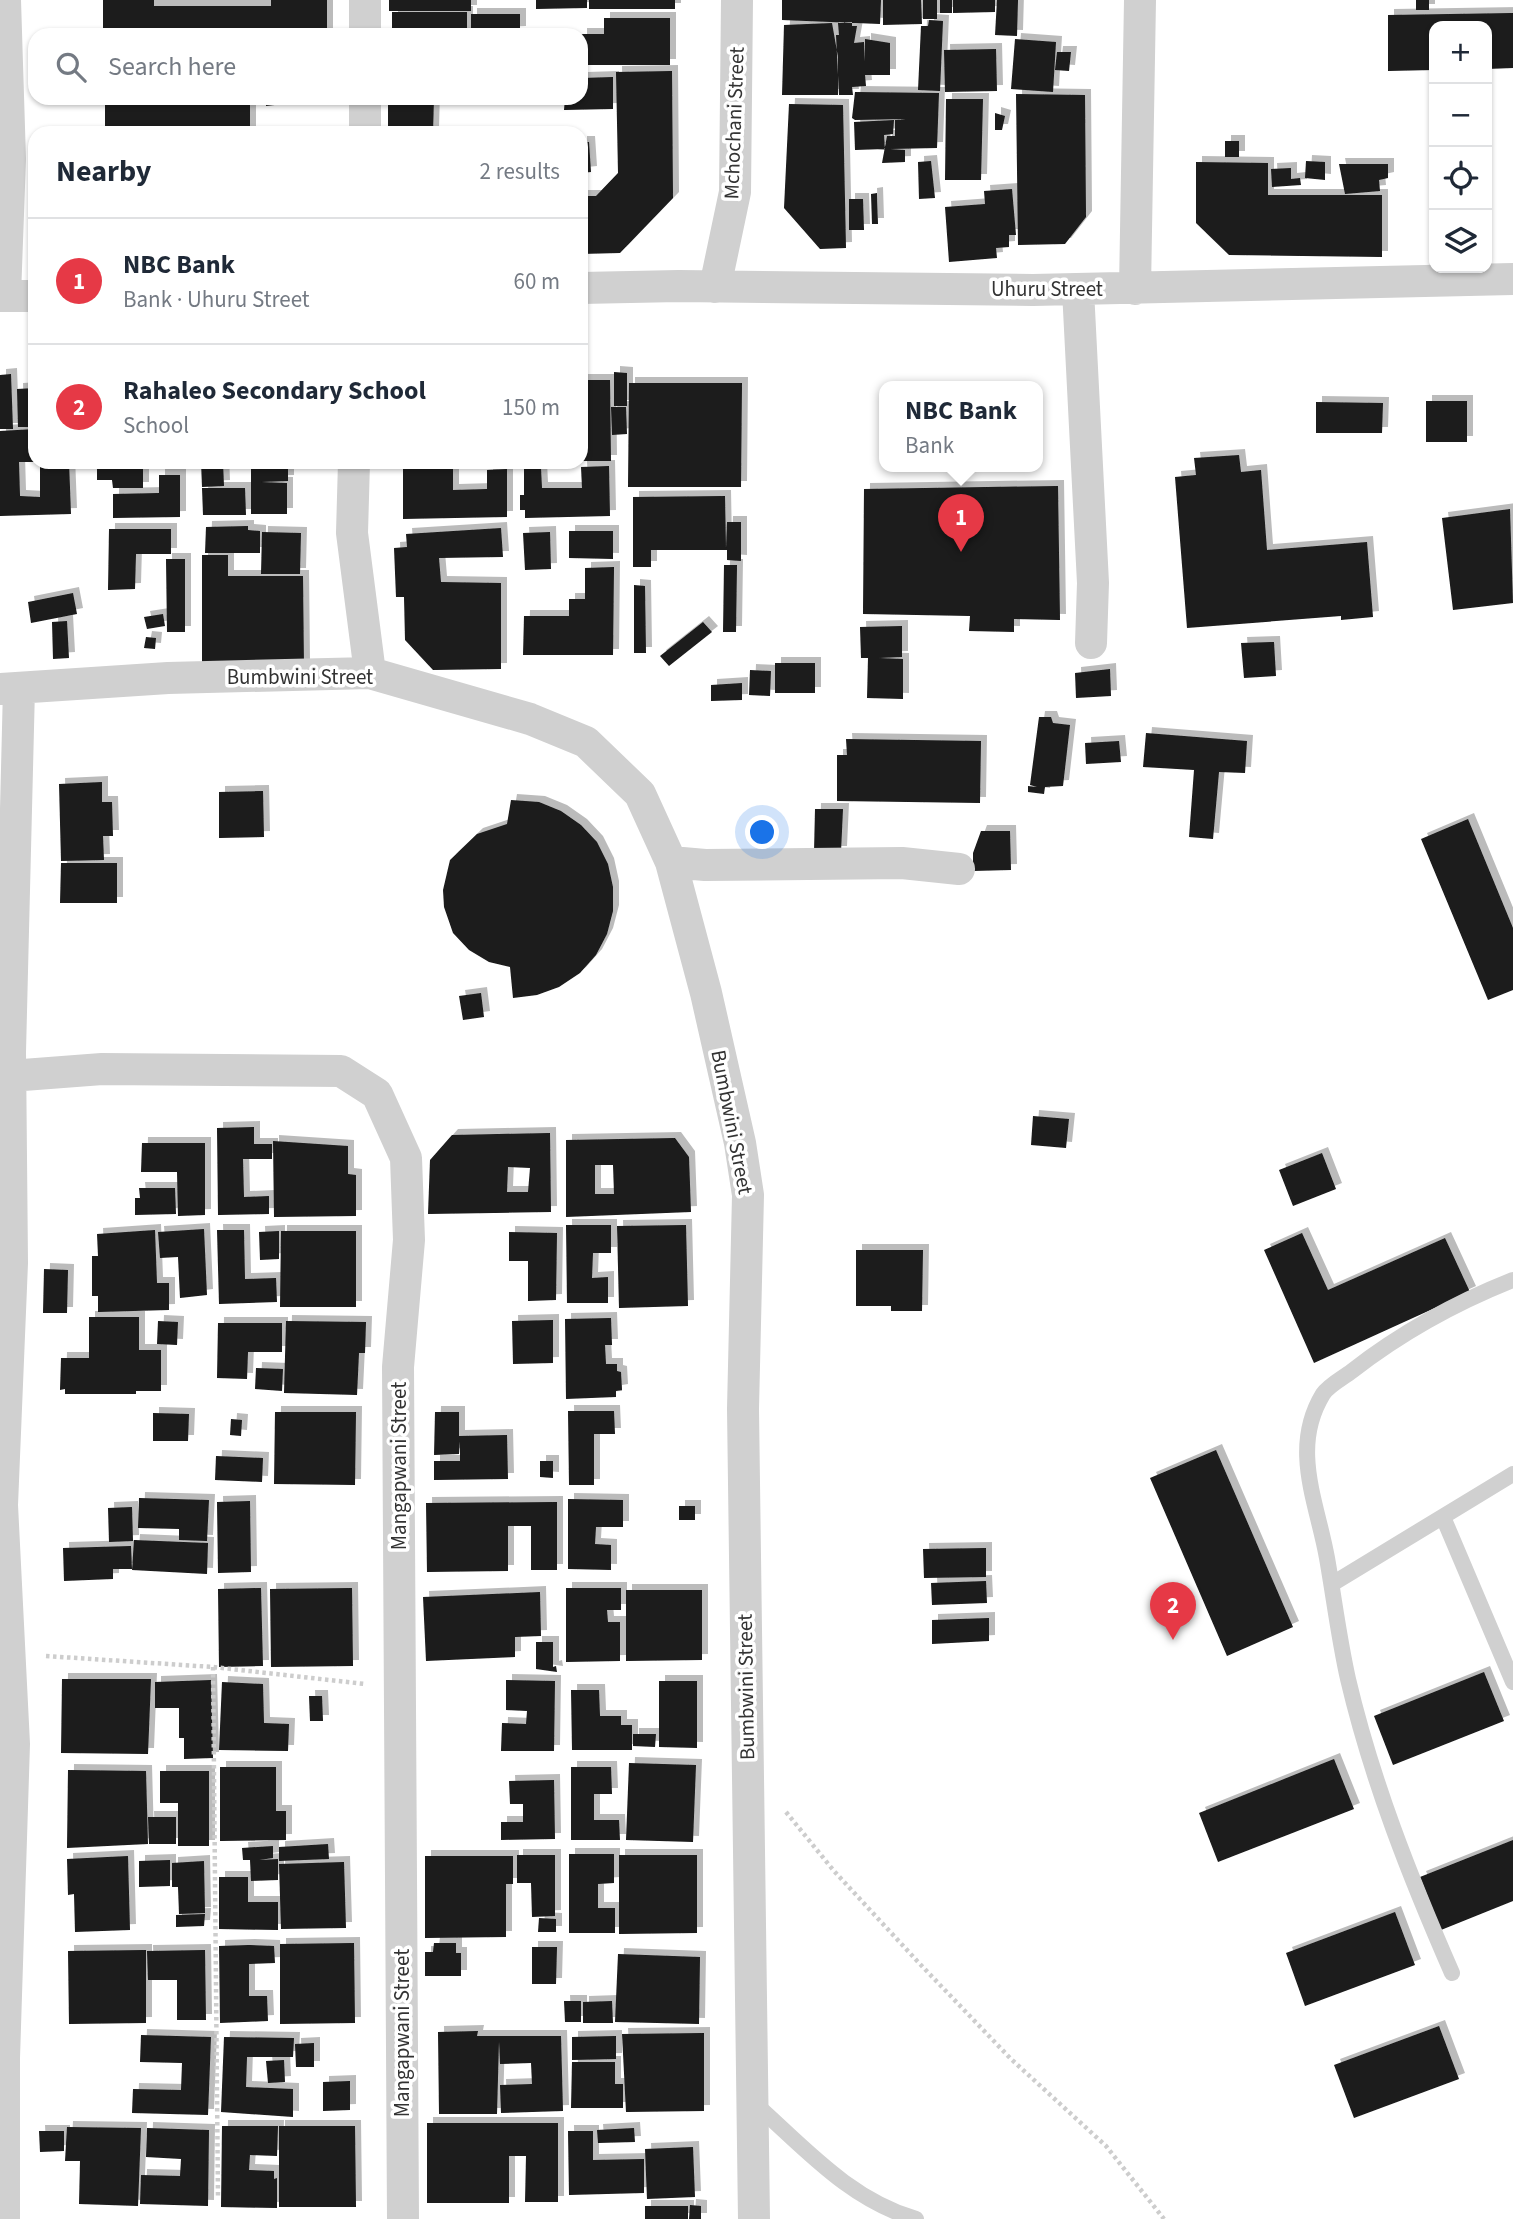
<!DOCTYPE html>
<meta charset="utf-8">
<style>
body{margin:0;font-family:"Source Sans 3",sans-serif;background:#f2f2f3;color:#1f2937}
.controls{position:absolute;right:21px;top:21px;display:grid;overflow:hidden;border-radius:14px;box-shadow:0 2px 5px #0004}
.controls button{width:63px;height:63px;display:grid;place-items:center;padding:0;border:0;border-bottom:2px solid #e0e1e3;background:#fff;color:#1f2937;font:35px sans-serif}
.you{position:absolute;left:763px;top:833px;width:24px;height:24px;margin:-18px;border:5px solid #fff;border-radius:50%;background:#1a73e8;box-shadow:0 0 0 10px #1a73e833}
.badge{display:grid;place-items:center;width:46px;height:46px;border-radius:50%;background:#e63946;color:#fff;font-size:23px;font-weight:700}
.pin{position:absolute;translate:-50% -58px;filter:drop-shadow(0 2px 4px #0008)}
.pin::after{content:'';position:absolute;top:37px;width:24px;height:21px;background:inherit;clip-path:polygon(0 0,100% 0,50% 100%)}
.popup{position:absolute;left:879px;top:381px;width:164px;height:91px;box-sizing:border-box;display:grid;place-content:center;border-radius:14px;background:#fff;filter:drop-shadow(0 2px 5px #0005);font-size:23px;white-space:nowrap;color:#747a83}
.popup b{font-size:26px;color:#1f2937}
.popup::after{content:'';position:absolute;left:50%;top:100%;margin-left:-14px;border:14px solid transparent;border-top-color:#fff}
.list{margin:0;padding:0;list-style:none}
h2{display:flex;justify-content:space-between;align-items:center;height:91px;margin:0;padding:0 28px;font-size:30px}
h2 small{font-size:23px;font-weight:400;color:#747a83}
.list li{display:grid;grid-template-columns:46px 1fr auto;gap:21px;align-items:center;box-sizing:border-box;height:126px;padding:0 28px;border-top:2px solid #e0e1e3}
.list b{display:block;font-size:26px;white-space:nowrap}
.list p{margin:0;font-size:23px;white-space:nowrap;color:#747a83}
.list em{font-size:23px;font-style:normal;color:#747a83}
.icon{flex:none;width:38px;height:38px;fill:none;stroke:currentColor;stroke-width:2;stroke-linecap:round;stroke-linejoin:round}
.map{position:relative;flex:none;width:1513px;height:2219px;overflow:hidden}
.search{position:absolute;background:#fff;box-shadow:0 2px 5px #0004;left:28px;top:28px;width:560px;height:77px;display:flex;align-items:center;gap:18px;box-sizing:border-box;padding:0 24px;border-radius:21px;color:#747a83;font-size:26px}
.panel{position:absolute;background:#fff;box-shadow:0 2px 5px #0004;left:28px;top:126px;width:560px;height:343px;border-radius:21px}
.map>svg:first-child{display:block}
</style>
<div class="map">
<svg width="1513" height="2219" viewBox="0 0 1513 2219">
<defs>
<filter id="shadow"><feDropShadow dx="6" dy="-6" stdDeviation="0" flood-color="#0004"/></filter>
</defs>
<rect width="100%" height="100%" fill="#fff"/>
<path fill="#1a1a1a" fill-rule="evenodd" filter="url(#shadow)" d="M103 0H154V6H271V0H327V35H103Z
M389 0H471V11H389Z
M536 0H587V8L536 9Z
M589 0H675V9H589Z
M782 0H881L880 24 782 20Z
M883 0H921L922 24 883 25Z
M923 0H937V19H923Z
M940 0H952V13H940Z
M953 0H995V12L953 13Z
M997 0H1018L1017 36 995 35Z
M1416 0H1429V10H1416Z
M392 12H467V35H392Z
M1513 13V68L1487 69V26H1434V70L1388 71V15Z
M471 14H520V32L471 34Z
M604 18H670V65H581V34H604Z
M929 20 943 21 940 91 918 90 921 26H928Z
M852 22V26H857L854 43 864 42 865 62V39L890 43V75H865L866 86 852 87 853 95H839L836 35H839L838 23Z
M832 23 838 57V95H782L784 25Z
M1015 39 1056 42 1053 92 1011 89Z
M996 49 997 91 945 92 944 50Z
M1057 52H1071L1069 71 1055 70Z
M672 71 673 198 620 253 581 254V196H596L618 173 616 72Z
M613 77V109L564 110 565 98H581V78Z
M855 92 939 93 937 148 890 149 905 150V162L882 163 887 136H895V120L906 119 855 120 852 118Z
M1016 94 1085 95 1086 217 1065 244 1018 245Z
M105 98H250V133H105Z
M266 98H283V104L266 106Z
M388 98H434L433 133H388Z
M946 99H983L981 180H945Z
M789 104 843 105 846 248 820 249 784 208Z
M995 113 1005 116 1002 130H995Z
M894 120 893 134 884 135 885 149 855 150 854 122Z
M1225 141H1239V157H1225Z
M581 142H589L591 172 581 173Z
M931 161 935 198 919 199 918 162Z
M1306 161 1325 162V180L1305 178Z
M1196 162 1268 163V195H1382V257L1229 255 1196 223Z
M1339 164H1388V178L1379 180 1380 191 1345 194Z
M1291 168V179L1300 178 1301 185 1272 187 1271 169Z
M1012 189 1016 235H1009V247L996 248 997 258 949 262 945 207 985 204 984 191Z
M877 193 878 224H872L871 194Z
M849 199H863L864 230H849Z
M614 372 627 373V406H614Z
M11 374 13 429H0V375Z
M581 380H610L611 461H581Z
M629 383H742L741 487H628Z
M35 388V427H18L17 389Z
M1426 401H1467V442H1426Z
M1316 402 1383 403 1382 433H1316Z
M611 407H626L627 434 612 435Z
M35 429V462H19L20 496 40 497V462H69L71 514 0 516V431Z
M1239 455 1241 472 1261 470 1267 550 1367 542 1373 617 1341 620V616L1187 628 1175 477 1196 475 1194 458Z
M97 462H143V488H113L112 480H97Z
M201 462H223L224 486 202 487Z
M251 462H288V481L261 482 287 483V514H251Z
M453 463V490L487 489V470L507 469V517L403 519V465Z
M609 466 610 516 525 518V510H520V495H524V468H541L542 488H582L581 467Z
M159 475H180V517L113 518V494L159 493Z
M1058 486 1060 620 1014 619V632L969 631 970 616 863 614 864 489Z
M202 488H245L246 515H203Z
M725 496 726 548 727 522H741V561L727 560V550H651V567H633V497Z
M1510 509 1513 603 1453 610 1442 518Z
M248 526V530L260 531V553H205L206 527Z
M501 528 503 557 439 558 441 582 501 583V669L433 670 405 640 404 597H396L394 548 407 547 406 534Z
M109 529H171V554H136L135 589 108 590Z
M569 531H613V559L569 558Z
M262 532 301 533 300 574H261Z
M550 532 551 569 525 570 523 533Z
M202 555H228V576H303L304 668 202 669Z
M166 559H185V632H167Z
M724 565H737L736 632H723Z
M614 567 613 655H523L524 616H569V599H585V568Z
M634 585 645 586 646 653H634Z
M73 593 77 614 31 623 28 602Z
M163 614 165 626 147 629 144 617Z
M67 621 69 658 53 659 52 622Z
M703 622 712 632 669 666 660 656Z
M902 626V657L879 658 903 659V699L867 698 868 658H861L860 627Z
M146 637 156 638 155 649 144 648Z
M1274 642 1276 676 1244 678 1241 643Z
M775 663H815V693H775Z
M1110 669 1111 696 1076 698 1075 673Z
M750 670 771 671 770 696 749 695Z
M742 683V700L711 701V685Z
M1039 717H1051L1053 723 1070 725 1063 786 1045 787 1044 794 1028 792V786L1037 787 1030 785Z
M1146 733 1247 741 1245 773 1219 772 1213 839 1189 837 1194 770 1143 767Z
M846 739 981 741 980 803 837 801V755H847Z
M1119 741 1121 762 1086 764 1085 743Z
M102 782V802H112L113 836H103L104 860 61 861 59 784Z
M263 791 264 837 219 838V792Z
M511 800 539 802 561 811 581 825 597 842 608 864 613 887V911L607 934 596 955 580 973 559 987 537 995 513 998 510 967 489 962 469 950 453 933 444 907 443 890 450 860 477 834 507 824Z
M815 809H843L841 852H814Z
M1468 819 1513 928V990L1488 1000 1421 839Z
M981 831H1010L1011 870 973 871V853Z
M61 863H117V903H60Z
M481 993 484 1017 463 1020 459 996Z
M1033 1116 1069 1119 1066 1148 1031 1145Z
M254 1127V1144H272V1159H243L244 1197 269 1196V1214L218 1215 217 1128Z
M550 1133 551 1212 428 1214 430 1160 452 1135ZM508 1167 530 1168 528 1192H507Z
M675 1138 689 1157 691 1212 566 1217V1140ZM595 1165H613L614 1194H595Z
M273 1141 348 1146V1174L356 1175V1216L274 1217Z
M142 1143H205V1215L178 1216 177 1172H141Z
M1322 1153 1336 1189 1293 1206 1279 1170Z
M139 1188H175L176 1214 135 1215V1198H140Z
M566 1225H611V1253H593L592 1278 608 1277V1303H567Z
M686 1225 688 1306 619 1308 617 1226Z
M204 1229 207 1295 180 1298 178 1257 160 1258 158 1232Z
M155 1230 157 1283H169V1310L98 1312V1296H92V1256H98L97 1234Z
M217 1230H244L245 1279 276 1278 277 1302 219 1304Z
M279 1231V1259L260 1260 259 1232Z
M281 1231H356V1307H280Z
M509 1232 557 1233 556 1300 528 1301V1261H509Z
M1302 1233 1328 1290 1445 1238 1470 1292 1314 1363 1264 1250Z
M856 1250H923L922 1311H891V1306H856Z
M44 1269 68 1270 67 1313H43Z
M89 1317H139V1350H161V1391H136V1394H65V1389L60 1390 61 1358H89Z
M611 1318 612 1345H605L606 1364H617V1371L621 1372 622 1390 616 1391V1397L566 1399 565 1319Z
M553 1320V1363L513 1364 512 1321Z
M158 1321 178 1322 177 1345 157 1344Z
M286 1321 366 1322 365 1353H359L357 1395 284 1393Z
M218 1323H282V1352H248L247 1379 217 1378Z
M256 1368 283 1369 282 1391 255 1389Z
M568 1411H614L615 1434H594V1485H569Z
M275 1412H356L355 1485 274 1484Z
M435 1412H459V1436L507 1435 508 1479 434 1480V1461H460V1441L459 1454 434 1455Z
M153 1413 189 1414 188 1441H153Z
M231 1419 242 1420 241 1436 230 1435Z
M1216 1450 1293 1627 1227 1656 1150 1478Z
M216 1456 263 1458 262 1482 215 1480Z
M540 1461H553V1478L540 1477Z
M139 1498 209 1500 207 1541 179 1540V1529L138 1528Z
M568 1499 623 1500V1527H596L595 1544 611 1545V1570L568 1569Z
M250 1501 251 1572 218 1573 217 1502Z
M557 1502V1570H531V1526H508V1571L427 1572 426 1503Z
M679 1506H695V1520H679Z
M132 1507 133 1541 109 1542 108 1508Z
M134 1540 208 1543 207 1574 132 1570Z
M131 1546 132 1569H113V1579L64 1581 63 1548Z
M986 1548V1577L924 1578 923 1549Z
M986 1581 987 1603 932 1605 931 1583Z
M261 1588 263 1666 219 1667 218 1589Z
M352 1588 353 1666 271 1667 270 1589Z
M566 1588H621V1610H607L608 1622H620V1661L566 1662Z
M626 1590H702V1660L626 1661Z
M540 1592 541 1636 515 1637V1657L426 1661 423 1597Z
M989 1618V1641L932 1644V1620Z
M536 1642H553V1667L556 1666 557 1672 536 1669Z
M1484 1672 1504 1721 1393 1765 1374 1716Z
M62 1679H151L148 1754 61 1753Z
M211 1680 213 1758 184 1759V1738H179V1708H155V1682Z
M506 1680 555 1681 554 1751H501L502 1723 526 1724 527 1711 506 1710Z
M659 1681H697V1748L659 1747Z
M222 1682 263 1684 264 1723 289 1724 288 1751 219 1750Z
M571 1690H599L600 1716H621V1725H632V1750H572Z
M309 1696H322L323 1721H310Z
M633 1734H656L655 1747 633 1746Z
M1334 1759 1354 1809 1218 1862 1199 1813Z
M629 1763 696 1765 693 1842 626 1840Z
M220 1767H276V1811H286V1840L220 1841Z
M571 1767H611L612 1794H594V1820H619L620 1840H571Z
M68 1770 146 1771 148 1844 67 1848Z
M160 1771H209V1846H178V1803H160Z
M554 1780 555 1839 501 1840V1822H523V1804H510L509 1781Z
M148 1817H176V1844H149Z
M1513 1840V1901L1441 1930 1420 1877Z
M328 1844 329 1859 279 1861V1847Z
M273 1846V1858L259 1860 278 1859V1880L251 1881 250 1860H243L242 1848Z
M569 1854H614V1883L598 1884V1908H615V1933H569Z
M517 1855H555V1916L532 1917 531 1883H517Z
M619 1855H697V1933L619 1934Z
M128 1856 130 1930 75 1932 74 1894 68 1895 67 1859Z
M425 1856H513V1884H506V1937L425 1938Z
M170 1860V1886L139 1887V1861Z
M204 1861 205 1913 179 1914 178 1887H172V1863Z
M344 1862 346 1928 281 1929 279 1864Z
M219 1877H248V1902H278V1930L219 1929Z
M1395 1912 1415 1965 1305 2006 1286 1953Z
M205 1914 204 1926 176 1927V1915Z
M539 1918 556 1919V1932H538Z
M354 1943 355 2023 280 2024V1944Z
M434 1943H456V1953H461V1976H425V1952H433Z
M249 1945 274 1946 275 1963 249 1964V1996H267L268 2021 220 2023 219 1946Z
M532 1947H557L556 1984H532Z
M146 1950V2023L69 2024 68 1951Z
M205 1950 206 2020H177V1980H148L147 1951Z
M618 1954 700 1957 699 2024 615 2022Z
M564 2001H581V2022H565Z
M612 2001 613 2023H583V2002Z
M1439 2026 1459 2079 1354 2118 1334 2065Z
M478 2031 477 2036H561L563 2111 501 2113 500 2085 532 2084 531 2063 500 2064 499 2041 497 2114H439L438 2032Z
M704 2033V2111L626 2112 622 2034Z
M141 2035 211 2037 208 2115 132 2113 133 2089 181 2090 182 2063 140 2062Z
M616 2036V2059L572 2060V2037Z
M224 2037 294 2038 293 2057H247L246 2087 293 2089V2117L221 2112Z
M314 2043V2067H296L295 2044Z
M284 2060 285 2082 268 2083 266 2061Z
M572 2062H615V2084H623V2108H571Z
M350 2081V2110L323 2111V2082Z
M427 2123H558V2202H525L526 2156H509V2203H427Z
M222 2126H278L277 2156 250 2155 249 2170 274 2171V2179L277 2178V2208L221 2207Z
M279 2126H355L356 2207H279Z
M67 2127 141 2128 138 2206 79 2204 80 2161H65Z
M147 2128 209 2130 208 2206 140 2204 141 2175 180 2176 181 2159 146 2157Z
M634 2128 635 2142 598 2143 597 2130Z
M39 2131H64V2151L40 2152Z
M568 2131H593V2160L644 2159V2193L569 2195Z
M693 2147 695 2197 647 2199 645 2149Z
M690 2205 701 2206V2219H689Z
M645 2206H688V2219H645Z"/>
<g fill="none" stroke-linecap="round" stroke-linejoin="round">
<path stroke="#cdcdcd" stroke-width="4.5" stroke-dasharray="3.5 3.5" stroke-linecap="butt" d="M46 1656 213 1667 365 1684
M213 1667 218 2198
M786 1812 834 1871 919 1963 1011 2059 1106 2146 1164 2219"/>
<path stroke="#d0d0d0" stroke-width="16" d="M1443 1517 1513 1682
M1332 1584 1513 1474
M1452 1973C1410 1877 1372 1781 1348 1679 1339 1639 1334 1598 1327 1558 1317 1502 1290 1448 1323 1394 1329 1385 1343 1378 1352 1371 1401 1333 1455 1303 1513 1280
M753 2102C804 2147 848 2199 916 2219"/>
<path stroke="#d0d0d0" stroke-width="32" d="M5 0 10 159 5 296
M365 0V35
M365 98V133
M715 287 735 192 737 0
M581 288 679 286 1033 290 1513 279
M1135 289 1140 0
M1078 290 1093 583 1091 643
M0 296H35
M354 462 352 533 370 673
M0 689 168 678 370 673 530 719 586 742 640 794 671 862 706 993 740 1143 748 1195 743 1409 754 2219
M671 862 705 865 902 863 959 869
M10 1076 102 1069 341 1071 377 1094 406 1158 409 1240 398 1367 403 2219
M4 2219V2058L14 1744 2 1505 12 1263 10 1052 19 688"/>
</g>
<g text-anchor="middle" dominant-baseline="central" stroke-width="7" stroke-linejoin="round" paint-order="stroke">
<g font-size="21" fill="#333" stroke="#fff">
<text transform="translate(734 123) rotate(-88)">Mchochani Street</text>
<text x="1047" y="289">Uhuru Street</text>
<text x="300" y="677">Bumbwini Street</text>
<text transform="translate(732 1122) rotate(79)">Bumbwini Street</text>
<text transform="translate(399 1466) rotate(-90)">Mangapwani Street</text>
<text transform="translate(746 1687) rotate(-91)">Bumbwini Street</text>
<text transform="translate(402 2033) rotate(-90)">Mangapwani Street</text>
</g>
</g>
</svg>
<div class="controls">
<button>+</button>
<button>−</button>
<button><svg class="icon" aria-label="locate" viewBox="0 0 24 24"><circle cx="12" cy="12" r="6"/><path d="M12 2v4M12 18v4M2 12h4M18 12h4"/></svg></button>
<button><svg class="icon" aria-label="layers" viewBox="0 0 24 24"><path d="M12 4l9 5-9 5-9-5zM3 14l9 5 9-5"/></svg></button>
</div>
<div class="you"></div>
<div class="pin badge" style="left:961px;top:552px">1</div>
<div class="popup"><b>NBC Bank</b>Bank</div>
<div class="pin badge" style="left:1173px;top:1640px">2</div>
<div class="search"><svg class="icon" aria-label="search" viewBox="0 0 24 24"><circle cx="10" cy="10" r="6"/><path d="M15 15l6 6"/></svg>Search here</div>
<section class="panel">
<h2>Nearby<small>2 results</small></h2>
<ul class="list">
<li><span class="badge">1</span><div><b>NBC Bank</b><p>Bank · Uhuru Street</p></div><em>60 m</em></li>
<li><span class="badge">2</span><div><b>Rahaleo Secondary School</b><p>School</p></div><em>150 m</em></li>
</ul>
</section>
</div>
